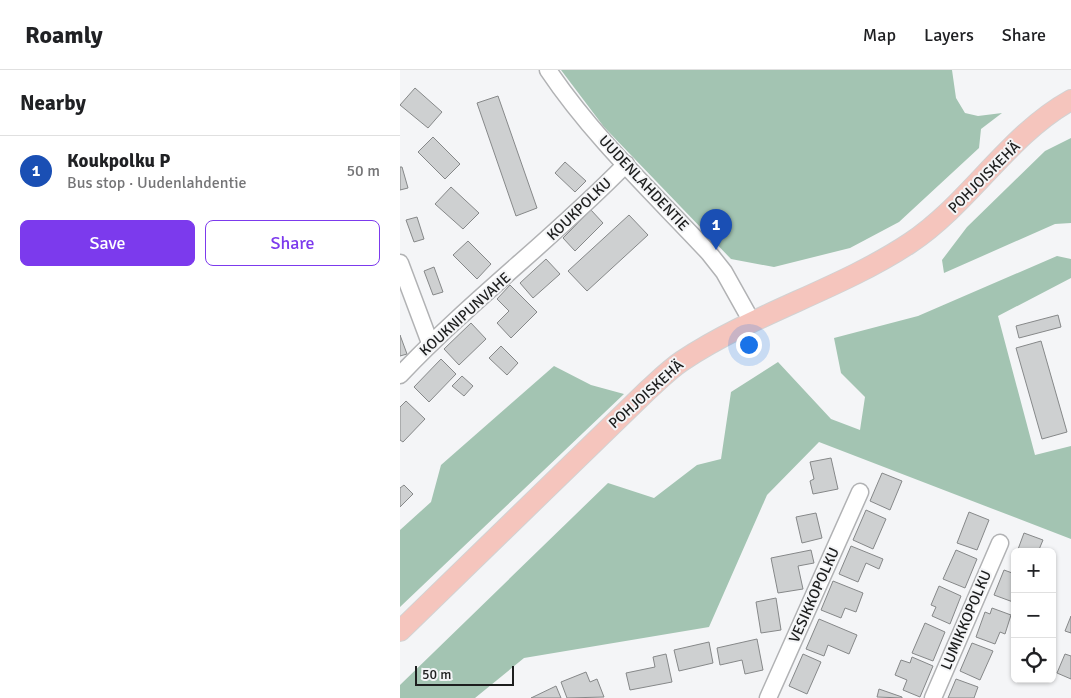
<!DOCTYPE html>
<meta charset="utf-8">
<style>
body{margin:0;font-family:Signika,sans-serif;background:#f2f2f2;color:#202124}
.controls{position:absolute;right:15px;bottom:15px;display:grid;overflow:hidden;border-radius:8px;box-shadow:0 1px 4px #0004}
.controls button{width:45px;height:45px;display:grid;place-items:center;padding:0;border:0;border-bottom:1px solid #e0e0e0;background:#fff;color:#202124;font:25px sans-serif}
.scale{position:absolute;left:15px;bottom:12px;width:99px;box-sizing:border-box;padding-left:5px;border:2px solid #1d1e1e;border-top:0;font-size:14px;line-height:18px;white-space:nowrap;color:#1d1e1e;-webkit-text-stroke:4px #f4f5f7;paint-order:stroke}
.you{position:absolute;left:348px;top:274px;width:18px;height:18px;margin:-12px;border:4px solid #fff;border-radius:50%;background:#1a73e8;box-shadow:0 0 0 8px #1a73e833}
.badge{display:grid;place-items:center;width:32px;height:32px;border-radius:50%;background:#7c3aed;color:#fff;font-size:16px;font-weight:700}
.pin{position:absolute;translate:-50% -41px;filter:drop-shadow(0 1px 2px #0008)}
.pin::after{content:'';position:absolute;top:26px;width:18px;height:15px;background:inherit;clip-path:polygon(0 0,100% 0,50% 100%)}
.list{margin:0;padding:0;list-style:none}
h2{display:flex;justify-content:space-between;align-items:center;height:65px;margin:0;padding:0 20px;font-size:21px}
h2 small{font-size:16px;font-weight:400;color:#757577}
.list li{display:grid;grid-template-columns:32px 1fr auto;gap:15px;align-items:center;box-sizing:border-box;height:70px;padding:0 20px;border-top:1px solid #e0e0e0}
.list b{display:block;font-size:19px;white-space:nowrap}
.list p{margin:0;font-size:16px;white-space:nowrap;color:#757577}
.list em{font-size:16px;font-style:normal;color:#757577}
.actions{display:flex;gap:10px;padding:15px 20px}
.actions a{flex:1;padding:11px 0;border:1px solid #7c3aed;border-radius:8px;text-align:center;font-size:18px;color:#7c3aed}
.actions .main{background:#7c3aed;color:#fff}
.icon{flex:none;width:28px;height:28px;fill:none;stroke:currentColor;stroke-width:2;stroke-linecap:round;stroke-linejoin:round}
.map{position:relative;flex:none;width:671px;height:628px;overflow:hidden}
header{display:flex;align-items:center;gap:30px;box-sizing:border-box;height:70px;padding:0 25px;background:#fff;border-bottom:1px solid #e0e0e0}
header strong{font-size:24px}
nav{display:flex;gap:28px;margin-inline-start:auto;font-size:18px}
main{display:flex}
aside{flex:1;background:#fff}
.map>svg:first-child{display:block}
</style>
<header>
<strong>Roamly</strong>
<nav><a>Map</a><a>Layers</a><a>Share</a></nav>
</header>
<main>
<aside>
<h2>Nearby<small></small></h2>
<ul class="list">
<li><span class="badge" style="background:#1a4fb4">1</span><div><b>Koukpolku P</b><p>Bus stop · Uudenlahdentie</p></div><em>50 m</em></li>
</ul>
<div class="actions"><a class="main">Save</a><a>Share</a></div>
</aside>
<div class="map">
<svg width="671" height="628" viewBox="0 0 671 628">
<rect width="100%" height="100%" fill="#f4f5f7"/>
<path fill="#a3c4b2" d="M161 0H552L556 28 565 43 578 46 602 43 581 59 579 78 499 152 450 178 374 197 331 189 204 57Z
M671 68V153L655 154 544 203 542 190 567 157 645 81Z
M657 186 671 189V208L598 246 635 385 671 376V469L419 372 367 425 309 557 124 588 75 628H0V615L208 413 254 428 297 395 321 389 331 322 378 292 431 349 460 360 465 327 441 303 434 268 518 246Z
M154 296 191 315 224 324 0 537V460L31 432 41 395Z"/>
<path fill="#ced0d1" stroke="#868889" d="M15 18 42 42 28 58 0 35Z
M98 26 137 138 116 146 77 33Z
M33 67 60 94 45 109 18 82Z
M165 92 186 111 175 122 155 103Z
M0 97H2L8 118 0 120Z
M51 117 79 143 63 159 35 134Z
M191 140 203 153 175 181 163 168Z
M229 145 248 165 187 221 168 201Z
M17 147 24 169 14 172 6 150Z
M68 171 91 194 77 209 53 185Z
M146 189 160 204 133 228 120 213Z
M34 197 43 222 33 225 24 201Z
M110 215 137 242 111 268 97 253 109 241 97 229Z
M658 245 661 257 619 268 616 256Z
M71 253 86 269 59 295 44 279Z
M0 265 7 284 0 286Z
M641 271 667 362 642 369 616 278Z
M101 276 118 293 107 305 89 288Z
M41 289 56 304 29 332 14 317Z
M62 306 73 316 64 326 52 316Z
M6 331 25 349 3 372 0 370V337Z
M431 388 438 419 413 424 410 411 414 409 410 392Z
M482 403 502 411 490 440 470 431Z
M4 415 13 424 0 437V418Z
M466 440 486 449 473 479 453 470Z
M569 442 589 450 577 480 557 473Z
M416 443 422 468 402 473 396 447Z
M624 463 643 470 638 482H617Z
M451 476 483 489 479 499 466 493 458 512 439 504Z
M411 480 414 493 398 496 403 519 378 523 371 488Z
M556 480 577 489 565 518 543 509Z
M604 500 615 504V527L613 532 594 525Z
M433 511 463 523 456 542 445 538 441 548 421 540Z
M539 516 561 526 550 554 532 546 536 537 531 535Z
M376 528 381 560 361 563 356 532Z
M592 538 611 545 605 564 600 562 595 574 576 567 585 542 590 544Z
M671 546V563L665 561Z
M419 549 457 565 449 584 428 575 424 586 406 579Z
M525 553 545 562 533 591 512 583Z
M357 569 363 600 345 604 342 590 320 595 317 578Z
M309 572 313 593 279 601 274 580Z
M572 573 593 581 580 610 560 601Z
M266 584 272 612 230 620 226 603 255 597 253 587Z
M403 584 421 592 407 624 389 616Z
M665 584 671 586V609L657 603Z
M512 587 533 596 520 627 503 620 507 610 495 605 501 590 510 593Z
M186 602 190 612 197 609 204 627 167 628 161 612Z
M556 609 578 617 574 628H548Z
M156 616 161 628H131Z
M479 619 502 627V628L477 627Z"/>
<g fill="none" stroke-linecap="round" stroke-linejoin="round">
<defs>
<path id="minor" d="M148 0C193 67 254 124 309 183L324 202 352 252
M0 193 30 273
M0 305C71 230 154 168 226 94
M368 628 460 422
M533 628 600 473"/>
<path id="major" d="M0 561 248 320C259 310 270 299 282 291 354 243 439 220 510 173 570 133 608 65 671 30"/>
</defs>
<use href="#minor" stroke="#b1b2b4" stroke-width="19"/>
<use href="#major" stroke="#d2d2d2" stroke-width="22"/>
<use href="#minor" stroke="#fff" stroke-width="16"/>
<use href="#major" stroke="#f5c5bd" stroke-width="20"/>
</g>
<g text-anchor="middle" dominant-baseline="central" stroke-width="4" stroke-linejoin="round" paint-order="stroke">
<g font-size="15" fill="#1d1e1e" stroke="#f4f5f7">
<text transform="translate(584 107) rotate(-45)">POHJOISKEHÄ</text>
<text transform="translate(244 113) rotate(47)">UUDENLAHDENTIE</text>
<text transform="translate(179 139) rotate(-44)">KOUKPOLKU</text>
<text transform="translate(65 244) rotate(-42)">KOUKNIPUNVAHE</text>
<text transform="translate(246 324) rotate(-42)">POHJOISKEHÄ</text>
<text transform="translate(414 525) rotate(-66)">VESIKKOPOLKU</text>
<text transform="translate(566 550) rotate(-67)">LUMIKKOPOLKU</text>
</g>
</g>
</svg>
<div class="controls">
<button>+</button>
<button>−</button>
<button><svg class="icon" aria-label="locate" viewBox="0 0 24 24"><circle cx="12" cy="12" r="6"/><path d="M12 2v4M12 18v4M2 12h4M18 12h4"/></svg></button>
</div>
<div class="scale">50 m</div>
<div class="you"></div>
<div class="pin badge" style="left:316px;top:180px;background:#1a4fb4">1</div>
</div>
</main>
